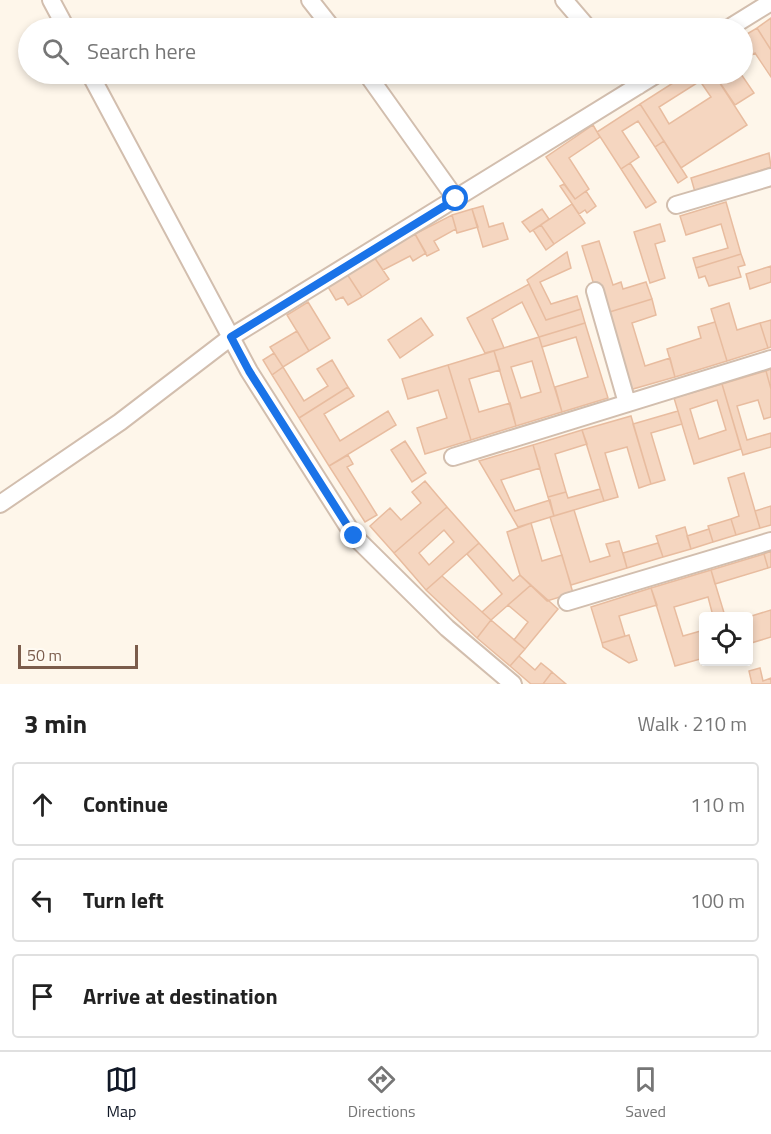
<!DOCTYPE html>
<meta charset="utf-8">
<style>
body{margin:0;font-family:"Titillium Web",sans-serif;background:#f6f6f6;color:#222}
.controls{position:absolute;right:18px;bottom:18px;display:grid;overflow:hidden;border-radius:6px;box-shadow:0 3px 9px #0003}
.controls button{width:54px;height:54px;display:grid;place-items:center;padding:0;border:0;border-bottom:2px solid #e0e0e0;background:#fff;color:#222;font:30px sans-serif}
.scale{position:absolute;left:18px;bottom:15px;width:120px;box-sizing:border-box;padding-left:6px;border:3px solid #7b5c4b;border-top:0;font-size:16px;line-height:21px;white-space:nowrap;color:#7b5c4b;-webkit-text-stroke:4px #fffaf2;paint-order:stroke}
.stop{position:absolute;width:18px;height:18px;margin:-14px;border:4px solid #1a73e8;border-radius:50%;background:#fff}
.stop.end{background:#1a73e8;border-color:#fff;box-shadow:0 2px 6px #0008}
.list{margin:0;padding:0;list-style:none}
h2{display:flex;justify-content:space-between;align-items:center;height:78px;margin:0;padding:0 24px;font-size:26px}
h2 small{font-size:20px;font-weight:400;color:#767676}
.list li{display:grid;grid-template-columns:39px 1fr auto;gap:18px;align-items:center;box-sizing:border-box;height:84px;margin:0 12px 12px;padding:0 12px;border:2px solid #e0e0e0;border-radius:6px}
.list b{display:block;font-size:22px;white-space:nowrap}
.list em{font-size:20px;font-style:normal;color:#767676}
.icon{flex:none;width:33px;height:33px;fill:none;stroke:currentColor;stroke-width:2;stroke-linecap:round;stroke-linejoin:round}
.map{position:relative;flex:none;width:771px;height:684px;overflow:hidden}
.search{position:absolute;background:#fff;box-shadow:0 3px 9px #0003;left:18px;right:18px;top:18px;height:66px;display:flex;align-items:center;gap:15px;box-sizing:border-box;padding:0 21px;border-radius:33px;color:#767676;font-size:22px}
.sheet{height:366px;background:#fff}
nav{display:flex;justify-content:space-around;align-items:center;box-sizing:border-box;height:84px;border-top:2px solid #e0e0e0;background:#fff;font-size:16px;color:#767676}
nav a{display:grid;justify-items:center;gap:3px}
nav .on{color:#111827}
.map>svg:first-child{display:block}
</style>
<div class="map">
<svg width="771" height="684" viewBox="0 0 771 684">
<rect width="100%" height="100%" fill="#fef6ea"/>
<path fill="#f5d6c0" stroke="#e8bc9f" stroke-width="1.5" fill-rule="evenodd" d="M771 18V50L757 28Z
M757 28 771 50V77L755 53 742 61V37Z
M687 74H714L747 125 681 168 640 104ZM700 81 711 97 669 124 659 107Z
M714 74H741L754 93 735 105Z
M640 104 664 141 655 147 638 121 622 131 639 157 621 169 597 132Z
M593 125 600 137 569 158 589 189 575 199 546 157Z
M664 141 687 177 678 183 655 147Z
M769 153 771 167 695 192 691 178Z
M630 163 656 202 646 208 621 169Z
M564 184 575 199 586 191 596 206 587 213 585 210 579 214 560 186Z
M726 202 741 254 696 268 693 258 728 248 721 224 686 235 680 216Z
M572 204 585 223 554 244 541 225Z
M483 206 489 227 503 223 508 239 483 247 472 209Z
M472 209 478 227 457 233 452 215Z
M542 209 549 219 530 232 522 222Z
M452 215 456 229 434 241 439 250 427 256 415 234Z
M660 224 665 241 655 244 665 278 650 283 634 232Z
M541 225 554 244 546 250 533 230Z
M415 234 426 253 413 261 410 256 383 270 374 257Z
M599 241 613 285 621 282 623 289 646 282 652 299 603 314 582 246Z
M567 252 571 268 540 282 551 304 577 296 581 309 546 320 527 280Z
M741 254 745 265 738 267 741 277 709 286 705 276 699 278 696 268Z
M374 257 389 279 362 297 347 274Z
M771 266V282L750 289 746 274Z
M347 274 362 297 348 305 343 297 336 300 328 287Z
M529 284 546 320 581 309 585 323 539 337 522 302 492 319 504 348 485 353 467 318Z
M652 299 656 315 632 323 645 366 670 358 675 377 626 391 603 314Z
M308 302 330 338 309 351 287 315Z
M729 303 737 330 760 323 768 348 727 361 711 309Z
M421 318 433 335 400 358 388 340Z
M771 320V347L768 348 760 323Z
M715 322 727 361 675 377 667 349 701 338 698 327Z
M585 323 608 398 562 412 555 387 588 377 576 337 542 347 539 337Z
M297 331 309 351 283 367 270 347Z
M539 337 562 412 516 426 494 351ZM532 361 541 392 521 398 511 367Z
M494 351 500 370 469 379 479 412 510 403 516 426 471 440 448 365Z
M274 353 283 367 272 375 263 360Z
M332 360 348 387 299 418 272 375 283 367 304 401 328 386 317 369Z
M448 365 471 440 425 454 417 428 447 418 438 390 408 399 402 379Z
M771 369V389L766 371Z
M766 371 771 389V417L764 419 758 400 737 406 747 440 771 433V447L743 455 722 384Z
M722 384 741 449 694 464 674 398ZM717 400 726 430 699 439 690 409Z
M348 387 354 396 324 414 340 441 388 411 396 425 329 466 299 418Z
M678 411 682 424 651 433 665 480 651 484 633 424Z
M631 416 651 484 639 488 627 447 605 453 618 497 604 501 582 430Z
M582 430 587 444 555 454 566 492 548 497 533 445Z
M405 441 426 473 412 482 391 450Z
M533 445 540 468 501 480 515 511 550 500 554 516 518 527 479 461Z
M348 455 353 464 347 467 377 515 365 522 329 466Z
M744 473 760 528 736 535 731 519 739 516 728 478Z
M425 481 447 507 394 553 370 526 390 508 401 520 421 503 412 492Z
M600 489 604 501 554 516 548 497 566 492 568 498Z
M771 506V525L760 528 755 511Z
M447 507 479 543 426 590 394 553ZM444 530 454 542 429 565 419 553Z
M574 510 590 562 610 556 606 544 619 541 627 568 571 585 550 517Z
M731 519 736 535 713 542 708 526Z
M531 523 542 561 562 555 573 593 547 601 520 575 507 532Z
M685 527 691 549 663 557 656 536Z
M709 529 713 542 691 549 687 536Z
M479 543 513 581 520 575 531 585 491 620 482 612 502 594 467 554Z
M658 543 663 557 627 568 623 553Z
M771 551V567L768 568 764 554Z
M764 554 768 568 715 584 711 570Z
M711 570 725 616H713L708 597 674 607 683 636 704 630V658L675 666 651 588Z
M442 576 491 620 477 638 426 590Z
M531 585 558 609 525 649 514 640 528 622 508 605Z
M651 588 657 605 619 616 625 636 602 643 591 607Z
M771 610V637L748 644V617Z
M491 620 525 649 510 666 477 638Z
M629 635 637 660 629 663 603 647 602 643Z
M519 656 535 670 541 663 552 672 543 684H531L510 666Z
M760 668 763 681 771 678V684H752L749 671Z
M552 672 566 684H543Z"/>
<g fill="none" stroke-linecap="round" stroke-linejoin="round">
<defs>
<path id="minor" d="M51 0 66 28
M310 0 332 28
M564 0 588 28
M729 28 771 2
M90 74 249 371 354 536 447 628 513 684
M367 74 456 199
M627 74 638 86
M676 205 771 177
M595 291 627 403
M453 457 771 359
M0 504 120 422 231 337 657 74
M567 602 771 541"/>
</defs>
<use href="#minor" stroke="#d2beae" stroke-width="20"/>
<use href="#minor" stroke="#fff" stroke-width="16"/>
</g>
<g fill="none" stroke-linecap="round" stroke-linejoin="round">
<path stroke="#1a73e8" stroke-width="8" d="M354 536 249 371 231 337 456 199"/>
</g>
</svg>
<div class="controls">
<button><svg class="icon" aria-label="locate" viewBox="0 0 24 24"><circle cx="12" cy="12" r="6"/><path d="M12 2v4M12 18v4M2 12h4M18 12h4"/></svg></button>
</div>
<div class="scale">50 m</div>
<div class="stop" style="left:456px;top:199px"></div>
<div class="stop end" style="left:354px;top:536px"></div>
<div class="search"><svg class="icon" aria-label="search" viewBox="0 0 24 24"><circle cx="10" cy="10" r="6"/><path d="M15 15l6 6"/></svg>Search here</div>
</div>
<section class="sheet">
<h2>3 min<small>Walk · 210 m</small></h2>
<ul class="list">
<li><svg class="icon" aria-label="ahead" viewBox="0 0 24 24"><path d="M12 20V5M6 11l6-6 6 6"/></svg><div><b>Continue</b></div><em>110 m</em></li>
<li><svg class="icon" aria-label="left" viewBox="0 0 24 24"><path d="M17 20v-9H6M10 6l-5 5 5 5"/></svg><div><b>Turn left</b></div><em>100 m</em></li>
<li><svg class="icon" aria-label="arrive" viewBox="0 0 24 24"><path d="M6 21V4h12l-3 4 3 4H6"/></svg><div><b>Arrive at destination</b></div></li>
</ul>
</section>
<nav>
<a class="on"><svg class="icon" aria-label="map" viewBox="0 0 24 24"><path d="M3 6l6-2 6 2 6-2v14l-6 2-6-2-6 2zM9 4v14M15 6v14"/></svg>Map</a>
<a><svg class="icon" aria-label="directions" viewBox="0 0 24 24"><path d="M12 3l9 9-9 9-9-9zM9 14v-3h6M13 9l2 2-2 2"/></svg>Directions</a>
<a><svg class="icon" aria-label="saved" viewBox="0 0 24 24"><path d="M7 4h10v16l-5-4-5 4z"/></svg>Saved</a>
</nav>
